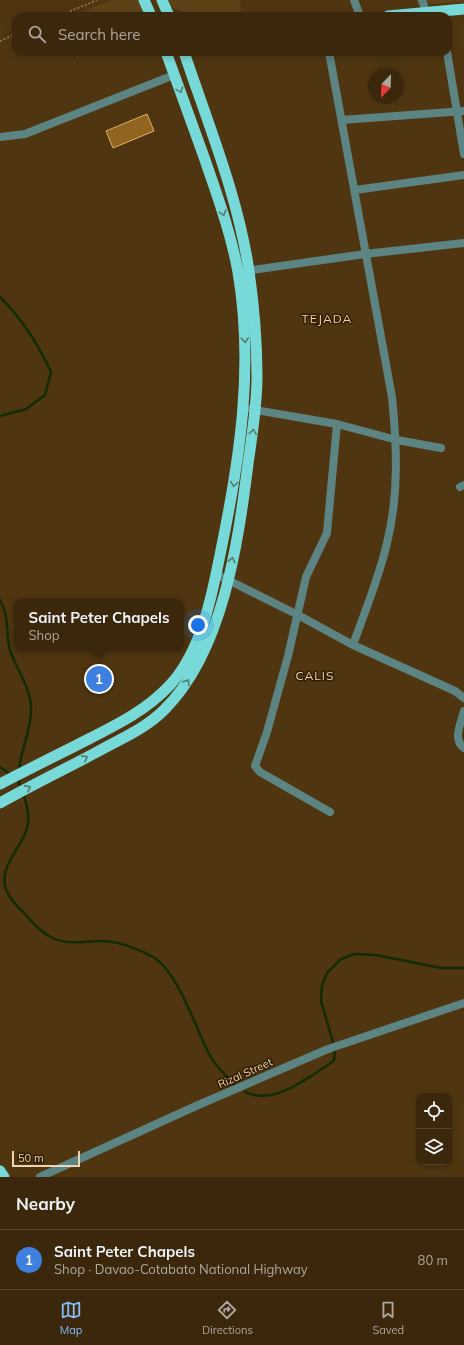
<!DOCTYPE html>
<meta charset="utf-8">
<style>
body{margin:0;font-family:Mulish,sans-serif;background:#423015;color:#f1f3f6}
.controls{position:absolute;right:12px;bottom:12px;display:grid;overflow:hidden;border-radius:8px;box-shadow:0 2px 6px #0003}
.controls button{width:36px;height:36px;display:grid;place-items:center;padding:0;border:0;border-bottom:1px solid #54442d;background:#3b280c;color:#f1f3f6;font:20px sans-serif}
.compass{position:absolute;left:368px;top:68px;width:36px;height:36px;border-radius:50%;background:#3b280c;box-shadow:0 2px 6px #0003;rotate:203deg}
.scale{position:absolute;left:12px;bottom:10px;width:68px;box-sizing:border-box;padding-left:4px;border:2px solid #edd4b3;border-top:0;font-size:11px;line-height:14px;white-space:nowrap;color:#edd4b3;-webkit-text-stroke:3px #311e01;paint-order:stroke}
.you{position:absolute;left:198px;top:625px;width:14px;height:14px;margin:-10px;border:3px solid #fff;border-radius:50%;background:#1a73e8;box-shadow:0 0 0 6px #1a73e833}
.badge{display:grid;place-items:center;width:26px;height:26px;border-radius:50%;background:#86bbfb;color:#fff;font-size:13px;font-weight:700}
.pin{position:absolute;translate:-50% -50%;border:2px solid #fff;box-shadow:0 1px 4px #0006}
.popup{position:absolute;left:14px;top:599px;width:170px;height:52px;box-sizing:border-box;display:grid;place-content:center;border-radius:8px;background:#3b280c;filter:drop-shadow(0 1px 3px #0005);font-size:13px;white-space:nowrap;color:#aca69d}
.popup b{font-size:15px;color:#f1f3f6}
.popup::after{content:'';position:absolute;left:50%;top:100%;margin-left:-8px;border:8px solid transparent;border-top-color:#3b280c}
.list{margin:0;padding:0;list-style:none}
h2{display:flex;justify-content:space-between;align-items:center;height:52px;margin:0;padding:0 16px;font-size:17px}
h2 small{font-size:13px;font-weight:400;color:#aca69d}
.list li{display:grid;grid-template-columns:26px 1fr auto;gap:12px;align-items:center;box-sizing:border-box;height:60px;padding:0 16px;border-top:1px solid #54442d}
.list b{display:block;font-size:15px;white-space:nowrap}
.list p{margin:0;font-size:13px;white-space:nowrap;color:#aca69d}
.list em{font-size:13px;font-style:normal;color:#aca69d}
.icon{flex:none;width:22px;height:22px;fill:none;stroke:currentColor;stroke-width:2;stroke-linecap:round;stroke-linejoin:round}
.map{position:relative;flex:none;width:464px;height:1177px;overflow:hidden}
.search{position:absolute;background:#3b280c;box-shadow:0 2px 6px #0003;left:12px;right:12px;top:12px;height:44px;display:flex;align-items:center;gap:10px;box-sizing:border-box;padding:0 14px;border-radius:12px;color:#aca69d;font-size:15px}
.sheet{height:112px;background:#3b280c}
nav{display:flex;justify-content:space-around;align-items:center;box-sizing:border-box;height:56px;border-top:1px solid #54442d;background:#3b280c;font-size:11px;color:#aca69d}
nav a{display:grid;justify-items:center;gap:2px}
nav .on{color:#86bbfb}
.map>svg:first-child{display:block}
</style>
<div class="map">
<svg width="464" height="1177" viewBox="0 0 464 1177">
<rect width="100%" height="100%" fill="#4f3610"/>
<path fill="#5d4117" d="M111 0H139L146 16H72Z
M169 0H240L241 16H191L173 8Z
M416 0H464V2L417 5Z"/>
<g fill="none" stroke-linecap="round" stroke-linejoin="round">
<path stroke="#122c00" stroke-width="2.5" d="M0 297C21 318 39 346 51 372L45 395 26 409 0 416
M0 600C10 618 5 631 10 650 16 669 30 686 31 707 32 729 21 748 19 770
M0 767 11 775
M19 784V779
M23 794C27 804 29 814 28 824 25 845 0 863 5 886 7 896 17 906 24 913 31 921 40 932 51 937 67 946 84 941 101 941 119 941 138 949 153 957 180 973 196 1032 212 1059 217 1068 227 1076 234 1084
M333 1042 321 1001 322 985 327 973 341 959 355 954 376 955 441 968H464
M245 1092C274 1106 307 1078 331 1063L334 1060 335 1051"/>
</g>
<path fill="#906520" stroke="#e1af6a" d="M76 52H87L77 56Z
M147 114 154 131 113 148 106 131Z"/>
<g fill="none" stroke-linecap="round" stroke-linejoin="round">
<path stroke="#977e5a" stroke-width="1.5" stroke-dasharray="2 2" stroke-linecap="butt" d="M59 16 97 0
M0 41 16 34"/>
<path stroke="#5c8483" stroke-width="8" d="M354 0 360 16
M422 0 426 12
M329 52 392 397C397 446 399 495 387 543 379 578 365 611 353 645
M447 52 464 154
M342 120 464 111
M0 137 25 134 174 75
M355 190 464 175
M245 271 365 254 464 243
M244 408 337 424 397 440 441 448
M460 487 464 485
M216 574 298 615 353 645 455 691 464 698
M464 711C461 724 452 739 464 748
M330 812 260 772 255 766 267 732 288 656 306 577 327 533 337 424
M40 1177 196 1106 328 1049 464 1003"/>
<path stroke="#78dad8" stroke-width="11" d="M144 0 151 16
M162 0 169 16
M388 16 464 9
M0 784C25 771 51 758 77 745 110 728 144 713 170 685 202 650 212 595 221 550 240 458 254 366 238 272 231 233 217 195 204 157 191 122 179 87 166 52
M0 803C32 785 65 769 97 752 120 739 145 729 164 710 223 652 238 543 248 464 252 435 257 406 257 377 257 342 254 306 249 271 238 196 208 124 184 52
M0 1171 4 1177"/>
</g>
<defs><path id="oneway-chevron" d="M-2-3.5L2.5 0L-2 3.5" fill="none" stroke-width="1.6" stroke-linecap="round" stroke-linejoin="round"/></defs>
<g stroke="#547c6c">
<use href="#oneway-chevron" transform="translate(180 90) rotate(70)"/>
<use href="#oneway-chevron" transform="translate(223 213) rotate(73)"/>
<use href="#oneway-chevron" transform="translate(245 340) rotate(87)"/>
<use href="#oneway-chevron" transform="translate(253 432) rotate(-82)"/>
<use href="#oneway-chevron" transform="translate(234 484) rotate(98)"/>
<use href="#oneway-chevron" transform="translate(232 560) rotate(-79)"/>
<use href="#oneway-chevron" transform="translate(187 682) rotate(-58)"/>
<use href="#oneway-chevron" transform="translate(85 758) rotate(-28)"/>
<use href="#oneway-chevron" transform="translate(28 788) rotate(-28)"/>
</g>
<g text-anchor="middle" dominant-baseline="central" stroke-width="3" stroke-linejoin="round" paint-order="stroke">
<g font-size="11" fill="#edd4b3" stroke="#311e01">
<text transform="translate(245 1073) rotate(-24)">Rizal Street</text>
</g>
<g font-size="12" letter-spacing="1" fill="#edd4b3" stroke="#311e01">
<text x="327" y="318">TEJADA</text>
<text x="315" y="675">CALIS</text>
</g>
</g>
</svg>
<div class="controls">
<button><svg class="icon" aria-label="locate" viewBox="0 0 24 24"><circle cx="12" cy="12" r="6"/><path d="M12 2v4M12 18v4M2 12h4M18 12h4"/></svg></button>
<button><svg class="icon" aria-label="layers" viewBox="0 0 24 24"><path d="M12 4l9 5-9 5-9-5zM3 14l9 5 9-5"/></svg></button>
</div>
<svg class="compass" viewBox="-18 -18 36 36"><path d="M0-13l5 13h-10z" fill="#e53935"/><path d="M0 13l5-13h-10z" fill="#aca69d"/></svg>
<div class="scale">50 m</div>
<div class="you"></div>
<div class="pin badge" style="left:99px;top:679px;background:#3f7fe0">1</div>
<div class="popup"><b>Saint Peter Chapels</b>Shop</div>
<div class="search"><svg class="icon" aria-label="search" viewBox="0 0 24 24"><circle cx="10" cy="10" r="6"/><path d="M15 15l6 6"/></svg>Search here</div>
</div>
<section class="sheet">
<h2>Nearby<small></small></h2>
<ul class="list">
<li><span class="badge" style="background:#3f7fe0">1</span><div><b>Saint Peter Chapels</b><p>Shop · Davao-Cotabato National Highway</p></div><em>80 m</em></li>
</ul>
</section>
<nav>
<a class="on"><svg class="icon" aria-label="map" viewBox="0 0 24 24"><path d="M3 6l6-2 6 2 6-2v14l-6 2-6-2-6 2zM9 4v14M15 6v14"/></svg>Map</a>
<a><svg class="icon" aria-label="directions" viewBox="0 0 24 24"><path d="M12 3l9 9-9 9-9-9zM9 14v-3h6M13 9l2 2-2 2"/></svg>Directions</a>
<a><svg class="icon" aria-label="saved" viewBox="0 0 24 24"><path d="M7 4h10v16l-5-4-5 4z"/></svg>Saved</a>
</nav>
